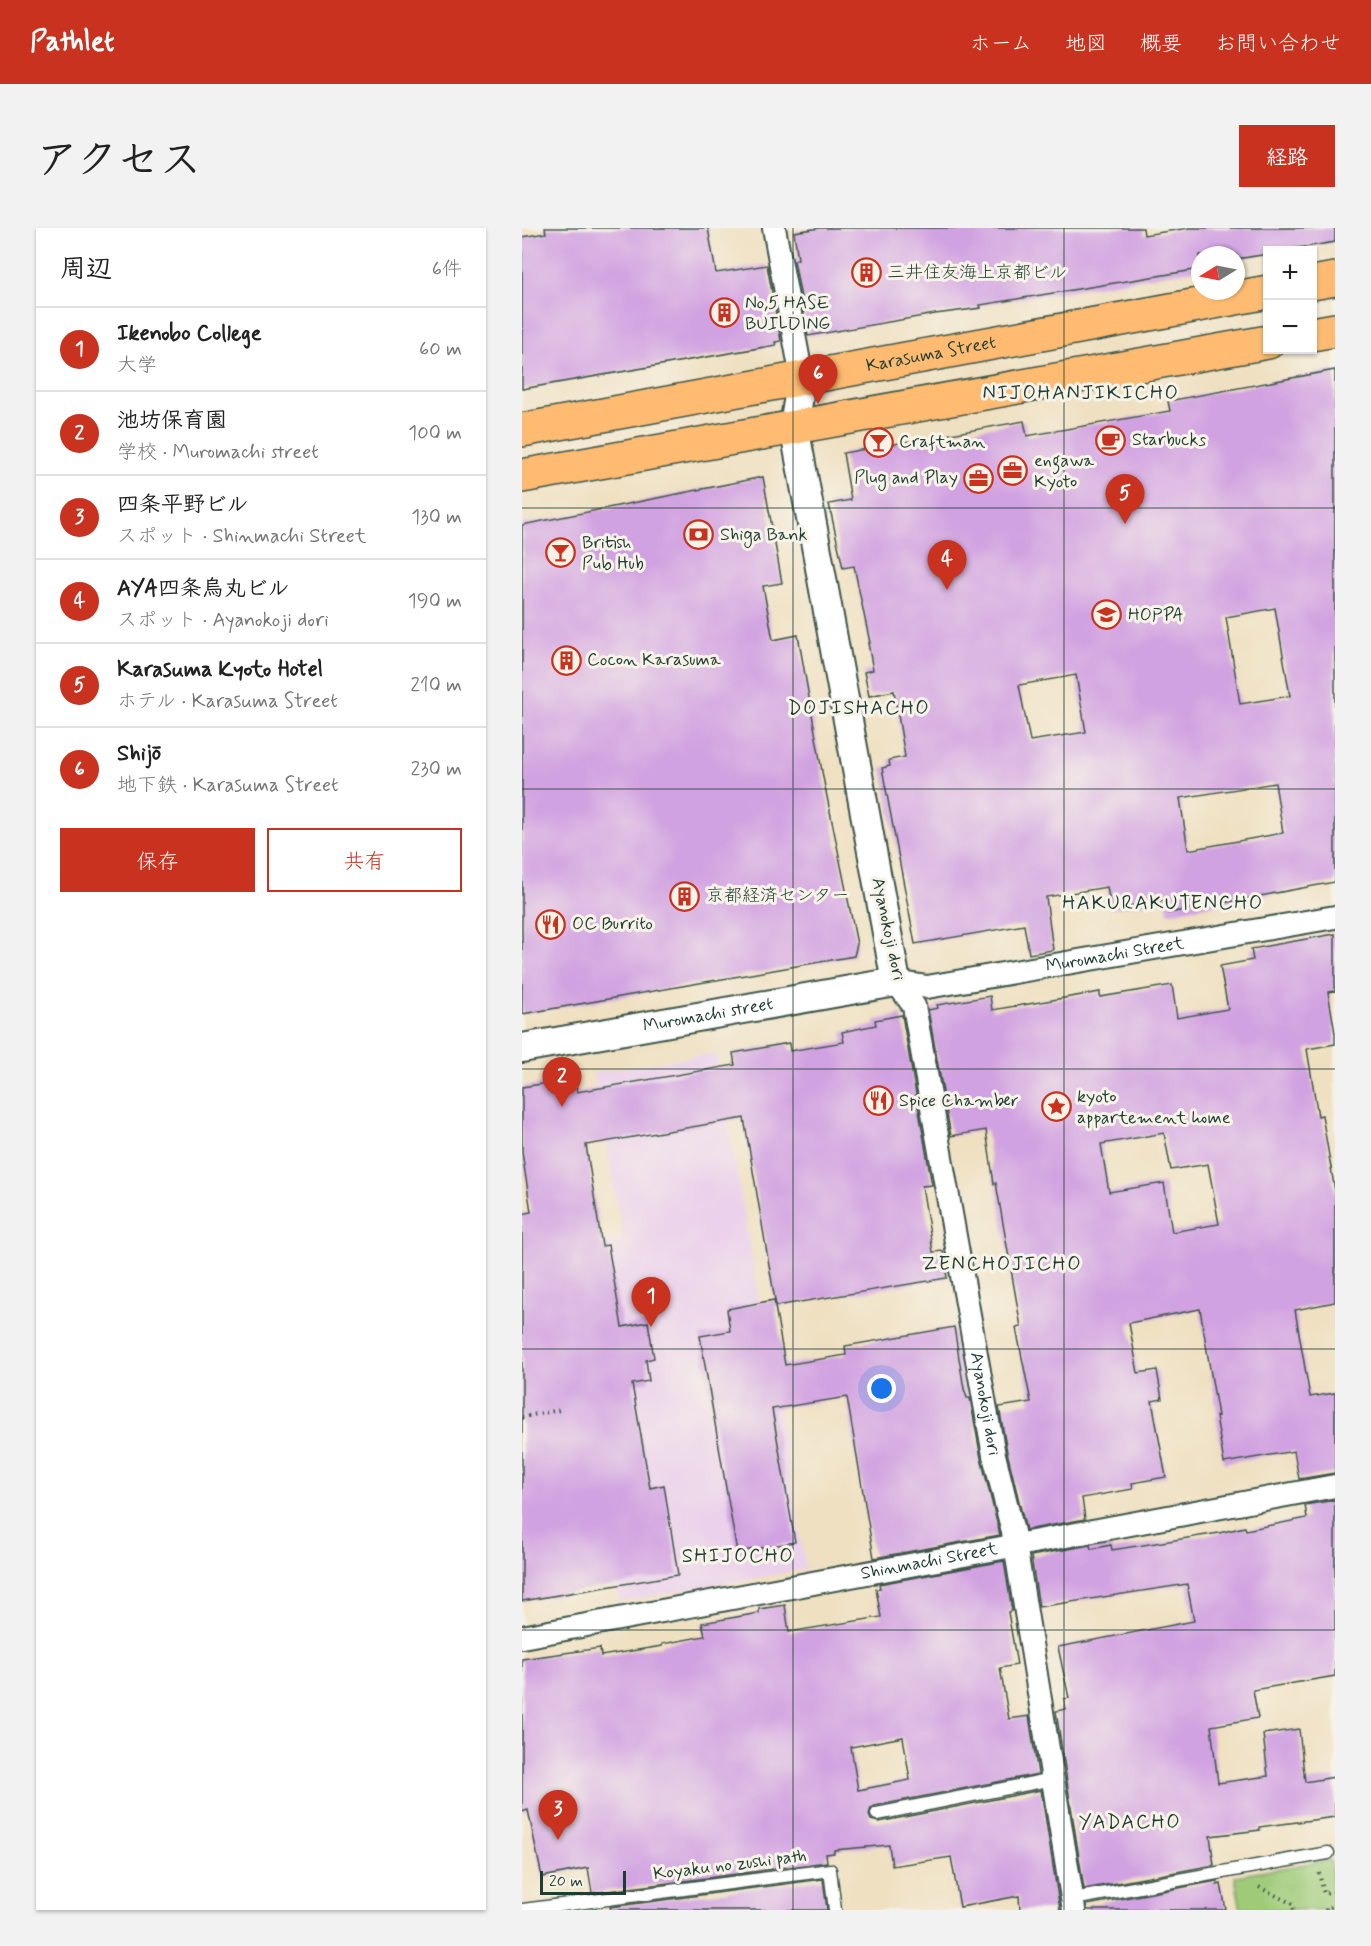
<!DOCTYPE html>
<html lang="ja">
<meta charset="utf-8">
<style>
body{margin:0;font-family:Mynerve,"Klee One",sans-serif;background:#f2f2f2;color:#222}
.controls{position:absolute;right:18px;top:18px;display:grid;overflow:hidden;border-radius:0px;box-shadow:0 2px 4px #0004}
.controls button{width:54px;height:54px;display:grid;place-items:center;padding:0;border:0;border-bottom:2px solid #e0e0e0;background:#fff;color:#222;font:30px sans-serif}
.compass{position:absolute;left:669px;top:18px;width:54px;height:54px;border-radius:50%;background:#fff;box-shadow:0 2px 4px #0004;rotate:260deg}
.scale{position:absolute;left:18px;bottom:15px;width:86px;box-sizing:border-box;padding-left:6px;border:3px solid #1f3d34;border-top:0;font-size:16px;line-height:21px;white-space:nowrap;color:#1f3d34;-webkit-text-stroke:4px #f7f3e8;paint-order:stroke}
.you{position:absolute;left:360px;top:1161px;width:21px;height:21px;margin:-15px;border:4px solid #fff;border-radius:50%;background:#1a73e8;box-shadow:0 0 0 9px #1a73e833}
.badge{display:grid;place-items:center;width:39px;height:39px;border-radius:50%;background:#c8321e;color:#fff;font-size:20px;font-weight:700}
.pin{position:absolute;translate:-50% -50px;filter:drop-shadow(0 2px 3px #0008)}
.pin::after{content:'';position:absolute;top:32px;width:21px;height:18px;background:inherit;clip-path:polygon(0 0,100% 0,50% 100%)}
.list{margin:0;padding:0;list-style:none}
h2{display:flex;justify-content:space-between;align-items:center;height:78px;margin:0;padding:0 24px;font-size:26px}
h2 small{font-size:20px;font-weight:400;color:#767676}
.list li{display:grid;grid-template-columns:39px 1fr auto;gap:18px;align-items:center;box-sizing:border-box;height:84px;padding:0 24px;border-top:2px solid #e0e0e0}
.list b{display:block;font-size:22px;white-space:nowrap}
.list p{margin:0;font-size:20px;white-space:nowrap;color:#767676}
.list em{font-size:20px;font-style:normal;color:#767676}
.actions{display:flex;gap:12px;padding:18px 24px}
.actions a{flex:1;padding:14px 0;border:2px solid #c8321e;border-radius:0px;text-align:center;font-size:21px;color:#c8321e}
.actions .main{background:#c8321e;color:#fff}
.map{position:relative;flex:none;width:813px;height:1682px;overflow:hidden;border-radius:0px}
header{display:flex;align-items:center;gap:36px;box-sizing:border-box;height:84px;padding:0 30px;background:#c8321e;color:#fff}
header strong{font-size:28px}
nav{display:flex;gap:33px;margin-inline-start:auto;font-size:21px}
.intro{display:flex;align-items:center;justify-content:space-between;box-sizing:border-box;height:144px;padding:0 36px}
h1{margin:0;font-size:42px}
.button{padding:15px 27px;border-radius:0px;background:#c8321e;color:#fff;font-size:21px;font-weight:700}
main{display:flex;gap:36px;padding:0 36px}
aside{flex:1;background:#fff;border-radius:0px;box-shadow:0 2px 4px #0004}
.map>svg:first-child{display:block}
</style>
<header>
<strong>Pathlet</strong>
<nav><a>ホーム</a><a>地図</a><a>概要</a><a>お問い合わせ</a></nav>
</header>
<div class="intro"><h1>アクセス</h1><a class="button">経路</a></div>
<main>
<aside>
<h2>周辺<small>6件</small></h2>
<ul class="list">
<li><span class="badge">1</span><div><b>Ikenobo College</b><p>大学</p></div><em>60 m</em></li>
<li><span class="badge">2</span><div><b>池坊保育園</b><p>学校 · Muromachi street</p></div><em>100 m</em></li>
<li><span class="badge">3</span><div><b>四条平野ビル</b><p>スポット · Shinmachi Street</p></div><em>130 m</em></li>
<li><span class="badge">4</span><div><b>AYA四条烏丸ビル</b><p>スポット · Ayanokoji dori</p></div><em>190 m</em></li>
<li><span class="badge">5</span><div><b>Karasuma Kyoto Hotel</b><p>ホテル · Karasuma Street</p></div><em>210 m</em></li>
<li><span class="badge">6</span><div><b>Shijō</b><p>地下鉄 · Karasuma Street</p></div><em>230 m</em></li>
</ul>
<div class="actions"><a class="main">保存</a><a>共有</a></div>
</aside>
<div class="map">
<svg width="813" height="1682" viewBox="0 0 813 1682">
<rect width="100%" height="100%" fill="#f7f3e8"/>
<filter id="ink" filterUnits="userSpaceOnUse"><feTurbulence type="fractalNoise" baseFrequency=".0167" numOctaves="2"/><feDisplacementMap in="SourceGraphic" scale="12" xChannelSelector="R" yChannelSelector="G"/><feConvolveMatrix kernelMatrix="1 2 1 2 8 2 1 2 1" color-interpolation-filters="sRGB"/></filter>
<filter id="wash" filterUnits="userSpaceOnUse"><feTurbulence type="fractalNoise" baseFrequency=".008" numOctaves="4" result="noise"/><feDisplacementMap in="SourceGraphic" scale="24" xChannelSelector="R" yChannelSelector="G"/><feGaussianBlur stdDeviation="1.35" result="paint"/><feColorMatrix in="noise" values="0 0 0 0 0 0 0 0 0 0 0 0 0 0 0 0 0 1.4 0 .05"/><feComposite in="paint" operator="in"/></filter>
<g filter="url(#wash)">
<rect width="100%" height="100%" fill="#efe0c1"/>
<path fill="#ebd1eb" d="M194 825 284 1341 97 1374 66 1195 4 1029 101 1012 72 845Z"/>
<path fill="#9fcb78" stroke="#5f8456" stroke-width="1.5" d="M808 1632 813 1666V1682H719L713 1648Z"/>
<g id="blocks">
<path fill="#d1a2e1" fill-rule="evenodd" d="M23 0H186L194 45 245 37 259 113 253 114 254 117 0 161V9L24 5Z
M298 0H621L622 7 667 0H813V14L764 22H746V26L714 31V27H678V41L458 77 459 80 413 86 286 108 272 32 276 31 272 4Z
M813 142V654L646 685 644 672 589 681 585 659 524 669 531 722 507 726 502 697 393 716 360 540 368 538 367 532 383 529 372 463 347 468 342 444 351 442 346 415H348L332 338 321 340 307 276 329 272 321 225 502 193 505 208 648 183 646 173ZM753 380 768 468 718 476 704 389ZM554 447 564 504 508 513 497 457ZM753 555 761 605 666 622 658 570Z
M241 249 260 355 241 358 251 412 276 407 301 549 335 716 332 728 0 786V297Z
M813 706V763L806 764 813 805V816L785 821 796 888 800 887 813 963V1074L773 1082 788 1169 813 1165V1245L777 1251 772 1223 702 1235 694 1188H696L678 1081 607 1095 616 1145 635 1142 640 1171 630 1173 644 1249 610 1255 611 1261 560 1270 563 1291 504 1302 485 1224 477 1179 509 1174 494 1100 499 1099 474 955 472 956 464 902 429 908 406 782 416 780 415 777 468 768 470 782 578 764V769L650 757 655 790 706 781 698 738 731 732 729 721ZM642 905 649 942 686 936 697 996 650 1004 642 955 587 964 579 916Z
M380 787 410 957 400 958 411 1024 421 1023 425 1050 254 1078 222 890 64 917 80 1018 86 1017 100 1099 126 1094 132 1130 124 1132 127 1153 110 1156 128 1260 142 1257 156 1347 0 1373V986L9 984 0 924V859L53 851 55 864 213 837 211 825 267 815 268 823 322 814 320 804 354 797 353 792Z
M252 1072 263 1137 324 1127 323 1118 432 1099 442 1161 445 1170H448L459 1230 478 1307 352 1330 325 1169 250 1181 273 1314 215 1324 178 1108 208 1103 205 1081Z
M813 1272V1448L731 1462 736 1490 689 1498 696 1555 746 1548 741 1506 777 1501 783 1554 813 1549V1589L737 1599 738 1602 688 1608 692 1637 562 1661 534 1483 544 1481 542 1471 547 1470 536 1419 672 1393 665 1356 517 1379 509 1328 568 1317 569 1321 589 1317 590 1322 697 1305 723 1299 724 1302 785 1290 783 1277Z
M482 1333 490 1383 486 1384 495 1437 478 1440 487 1491 507 1488 516 1546 353 1578 349 1580 347 1587 349 1592 357 1594 519 1562 538 1682H498L497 1668 438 1679 429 1629 370 1638 367 1617 312 1622V1625L304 1626 305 1634 70 1665 66 1640 20 1649 6 1582 0 1584V1431L78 1420 79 1428 140 1418V1416L183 1408 180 1395 237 1385V1381L263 1377 267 1404 359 1389 354 1361 358 1360 357 1356ZM381 1509 388 1552 336 1562 329 1519Z
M301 1651 305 1682H89L88 1679Z
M695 1653V1657L699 1656 704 1682H565V1677Z"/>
</g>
</g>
<g filter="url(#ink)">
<use href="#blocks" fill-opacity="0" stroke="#3e5549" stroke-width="1.5"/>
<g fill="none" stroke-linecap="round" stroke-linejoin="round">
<defs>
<path id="service" d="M355 1586 531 1551
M551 1671 806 1625
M1 1682 308 1642 313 1682"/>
<g id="minor">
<path d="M252 0 280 150"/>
<path id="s1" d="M374 754 392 778 472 1227 491 1304 552 1682"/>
<path id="s2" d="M374 754 405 759 813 689"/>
<path id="s3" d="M0 1409 813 1258"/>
</g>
<g id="tertiary">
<path id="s4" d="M0 820 374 754 272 198 280 150"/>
</g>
<g id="trunk">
<path d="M790 55 813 51"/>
<path d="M790 106 813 102"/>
<path id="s5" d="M0 202 746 64"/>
<path d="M0 248 746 114"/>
</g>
</defs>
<use href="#service" stroke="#3e5549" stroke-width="15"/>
<use href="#minor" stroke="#3e5549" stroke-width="26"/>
<use href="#tertiary" stroke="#3e5549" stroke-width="32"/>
<use href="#trunk" stroke="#3e5549" stroke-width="36"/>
<path stroke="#3e5549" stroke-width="4" stroke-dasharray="1.5 4.5" stroke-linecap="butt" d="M0 1189 38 1182
M797 1645 802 1666 813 1664
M737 1659 771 1676 772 1682
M804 1682V1680L813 1678"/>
<use href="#service" stroke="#fff" stroke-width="12"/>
<use href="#minor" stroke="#fff" stroke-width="22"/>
<use href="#tertiary" stroke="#fff" stroke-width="28"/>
<use href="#trunk" stroke="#febb71" stroke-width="33"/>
</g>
</g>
<path fill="none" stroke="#1f3d34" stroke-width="1.5" stroke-opacity="0.55" d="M271 0V1682M542 0V1682M0 280H813M0 561H813M0 841H813M0 1121H813M0 1402H813"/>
<defs>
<symbol id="building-ring" viewBox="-11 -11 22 22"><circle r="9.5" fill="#f7f3e8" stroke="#c8321e" stroke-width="1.5"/><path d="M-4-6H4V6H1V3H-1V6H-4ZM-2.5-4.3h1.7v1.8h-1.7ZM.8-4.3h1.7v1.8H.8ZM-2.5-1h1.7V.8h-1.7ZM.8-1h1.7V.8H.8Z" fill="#c8321e"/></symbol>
<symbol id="cafe-ring" viewBox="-11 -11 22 22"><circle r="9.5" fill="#f7f3e8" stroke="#c8321e" stroke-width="1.5"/><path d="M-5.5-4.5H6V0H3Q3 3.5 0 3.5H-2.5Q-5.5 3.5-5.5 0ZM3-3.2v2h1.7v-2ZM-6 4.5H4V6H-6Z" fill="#c8321e"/></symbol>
<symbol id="bar-ring" viewBox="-11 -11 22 22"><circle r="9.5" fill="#f7f3e8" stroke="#c8321e" stroke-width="1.5"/><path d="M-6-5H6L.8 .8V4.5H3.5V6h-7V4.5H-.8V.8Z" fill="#c8321e"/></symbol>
<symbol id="office-ring" viewBox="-11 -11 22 22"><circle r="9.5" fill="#f7f3e8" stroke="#c8321e" stroke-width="1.5"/><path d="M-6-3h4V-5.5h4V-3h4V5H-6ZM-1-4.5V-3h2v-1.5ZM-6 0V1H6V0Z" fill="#c8321e"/></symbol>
<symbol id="bank-ring" viewBox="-11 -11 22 22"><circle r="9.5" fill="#f7f3e8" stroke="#c8321e" stroke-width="1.5"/><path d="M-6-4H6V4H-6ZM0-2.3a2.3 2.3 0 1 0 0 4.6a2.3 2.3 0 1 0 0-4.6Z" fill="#c8321e"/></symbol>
<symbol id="school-ring" viewBox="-11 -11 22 22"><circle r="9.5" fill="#f7f3e8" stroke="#c8321e" stroke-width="1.5"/><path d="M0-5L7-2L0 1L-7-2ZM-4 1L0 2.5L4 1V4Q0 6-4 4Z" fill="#c8321e"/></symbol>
<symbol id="restaurant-ring" viewBox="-11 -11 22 22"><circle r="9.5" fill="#f7f3e8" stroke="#c8321e" stroke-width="1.5"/><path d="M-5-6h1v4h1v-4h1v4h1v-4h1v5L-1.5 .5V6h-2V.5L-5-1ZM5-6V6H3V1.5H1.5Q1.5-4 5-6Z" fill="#c8321e"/></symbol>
<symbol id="sight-ring" viewBox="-11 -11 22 22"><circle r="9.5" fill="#f7f3e8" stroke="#c8321e" stroke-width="1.5"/><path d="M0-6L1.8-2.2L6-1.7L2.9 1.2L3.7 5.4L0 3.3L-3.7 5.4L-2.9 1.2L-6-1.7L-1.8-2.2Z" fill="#c8321e"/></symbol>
</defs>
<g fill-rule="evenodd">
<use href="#building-ring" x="328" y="28" width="33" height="33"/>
<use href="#building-ring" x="186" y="68" width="33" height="33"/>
<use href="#cafe-ring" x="572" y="196" width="33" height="33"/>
<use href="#bar-ring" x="340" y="198" width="33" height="33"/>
<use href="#office-ring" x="474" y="226" width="33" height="33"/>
<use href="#office-ring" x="440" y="234" width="33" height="33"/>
<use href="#bank-ring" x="160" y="290" width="33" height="33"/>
<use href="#bar-ring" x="22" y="308" width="33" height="33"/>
<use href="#school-ring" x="568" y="370" width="33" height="33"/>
<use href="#building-ring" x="28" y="416" width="33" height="33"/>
<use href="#building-ring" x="146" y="652" width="33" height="33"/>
<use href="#restaurant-ring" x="12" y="680" width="33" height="33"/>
<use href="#restaurant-ring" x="340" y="856" width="33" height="33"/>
<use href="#sight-ring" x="518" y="862" width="33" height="33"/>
</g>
<g text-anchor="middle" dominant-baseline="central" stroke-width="6" stroke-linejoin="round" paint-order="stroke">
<g font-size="18" fill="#1f3d34" stroke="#f7f3e8" text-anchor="start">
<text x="365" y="45">三井住友海上京都ビル</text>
<text x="223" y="75">No,5 HASE<tspan x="223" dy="21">BUILDING</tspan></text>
<text x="610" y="212">Starbucks</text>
<text x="377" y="214">Craftman</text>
<text x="512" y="233">engawa<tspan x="512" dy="21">Kyoto</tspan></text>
<text x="436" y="250" text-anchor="end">Plug and Play</text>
<text x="198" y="307">Shiga Bank</text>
<text x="60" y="315">British<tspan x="60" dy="21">Pub Hub</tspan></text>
<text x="606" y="387">HOPPA</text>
<text x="65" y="432">Cocon Karasuma</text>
<text x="184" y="668">京都経済センター</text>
<text x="50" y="696">OC Burrito</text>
<text x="555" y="869">kyoto<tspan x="555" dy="21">appartement home</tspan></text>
<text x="377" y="873">Spice Chamber</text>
</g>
<g font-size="18" fill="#1f3d34" stroke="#f7f3e8">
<text stroke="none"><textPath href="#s5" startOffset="416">Karasuma Street</textPath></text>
<text transform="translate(366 701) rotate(78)">Ayanokoji dori</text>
<text stroke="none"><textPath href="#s2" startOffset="222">Muromachi Street</textPath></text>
<text stroke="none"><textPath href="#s4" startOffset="189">Muromachi street</textPath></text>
<text stroke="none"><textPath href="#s1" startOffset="434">Ayanokoji dori</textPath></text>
<text stroke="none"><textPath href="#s3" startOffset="414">Shinmachi Street</textPath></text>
<text transform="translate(208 1637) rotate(-7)">Koyaku no zushi path</text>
</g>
<g font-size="20" letter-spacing="1.5" fill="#1f3d34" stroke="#f7f3e8">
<text x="559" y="165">NIJOHANJIKICHO</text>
<text x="337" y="480">DOJISHACHO</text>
<text x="641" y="675">HAKURAKUTENCHO</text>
<text x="480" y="1036">ZENCHOJICHO</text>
<text x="216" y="1328">SHIJOCHO</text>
<text x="608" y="1594">YADACHO</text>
</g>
</g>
</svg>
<div class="controls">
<button>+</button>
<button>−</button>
</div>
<svg class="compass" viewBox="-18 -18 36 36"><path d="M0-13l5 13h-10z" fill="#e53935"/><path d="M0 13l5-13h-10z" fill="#767676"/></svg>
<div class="scale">20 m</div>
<div class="you"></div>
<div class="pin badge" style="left:129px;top:1099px">1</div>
<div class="pin badge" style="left:40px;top:879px">2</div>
<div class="pin badge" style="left:36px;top:1612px">3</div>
<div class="pin badge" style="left:425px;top:362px">4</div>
<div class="pin badge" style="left:603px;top:296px">5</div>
<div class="pin badge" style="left:296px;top:176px">6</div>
</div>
</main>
